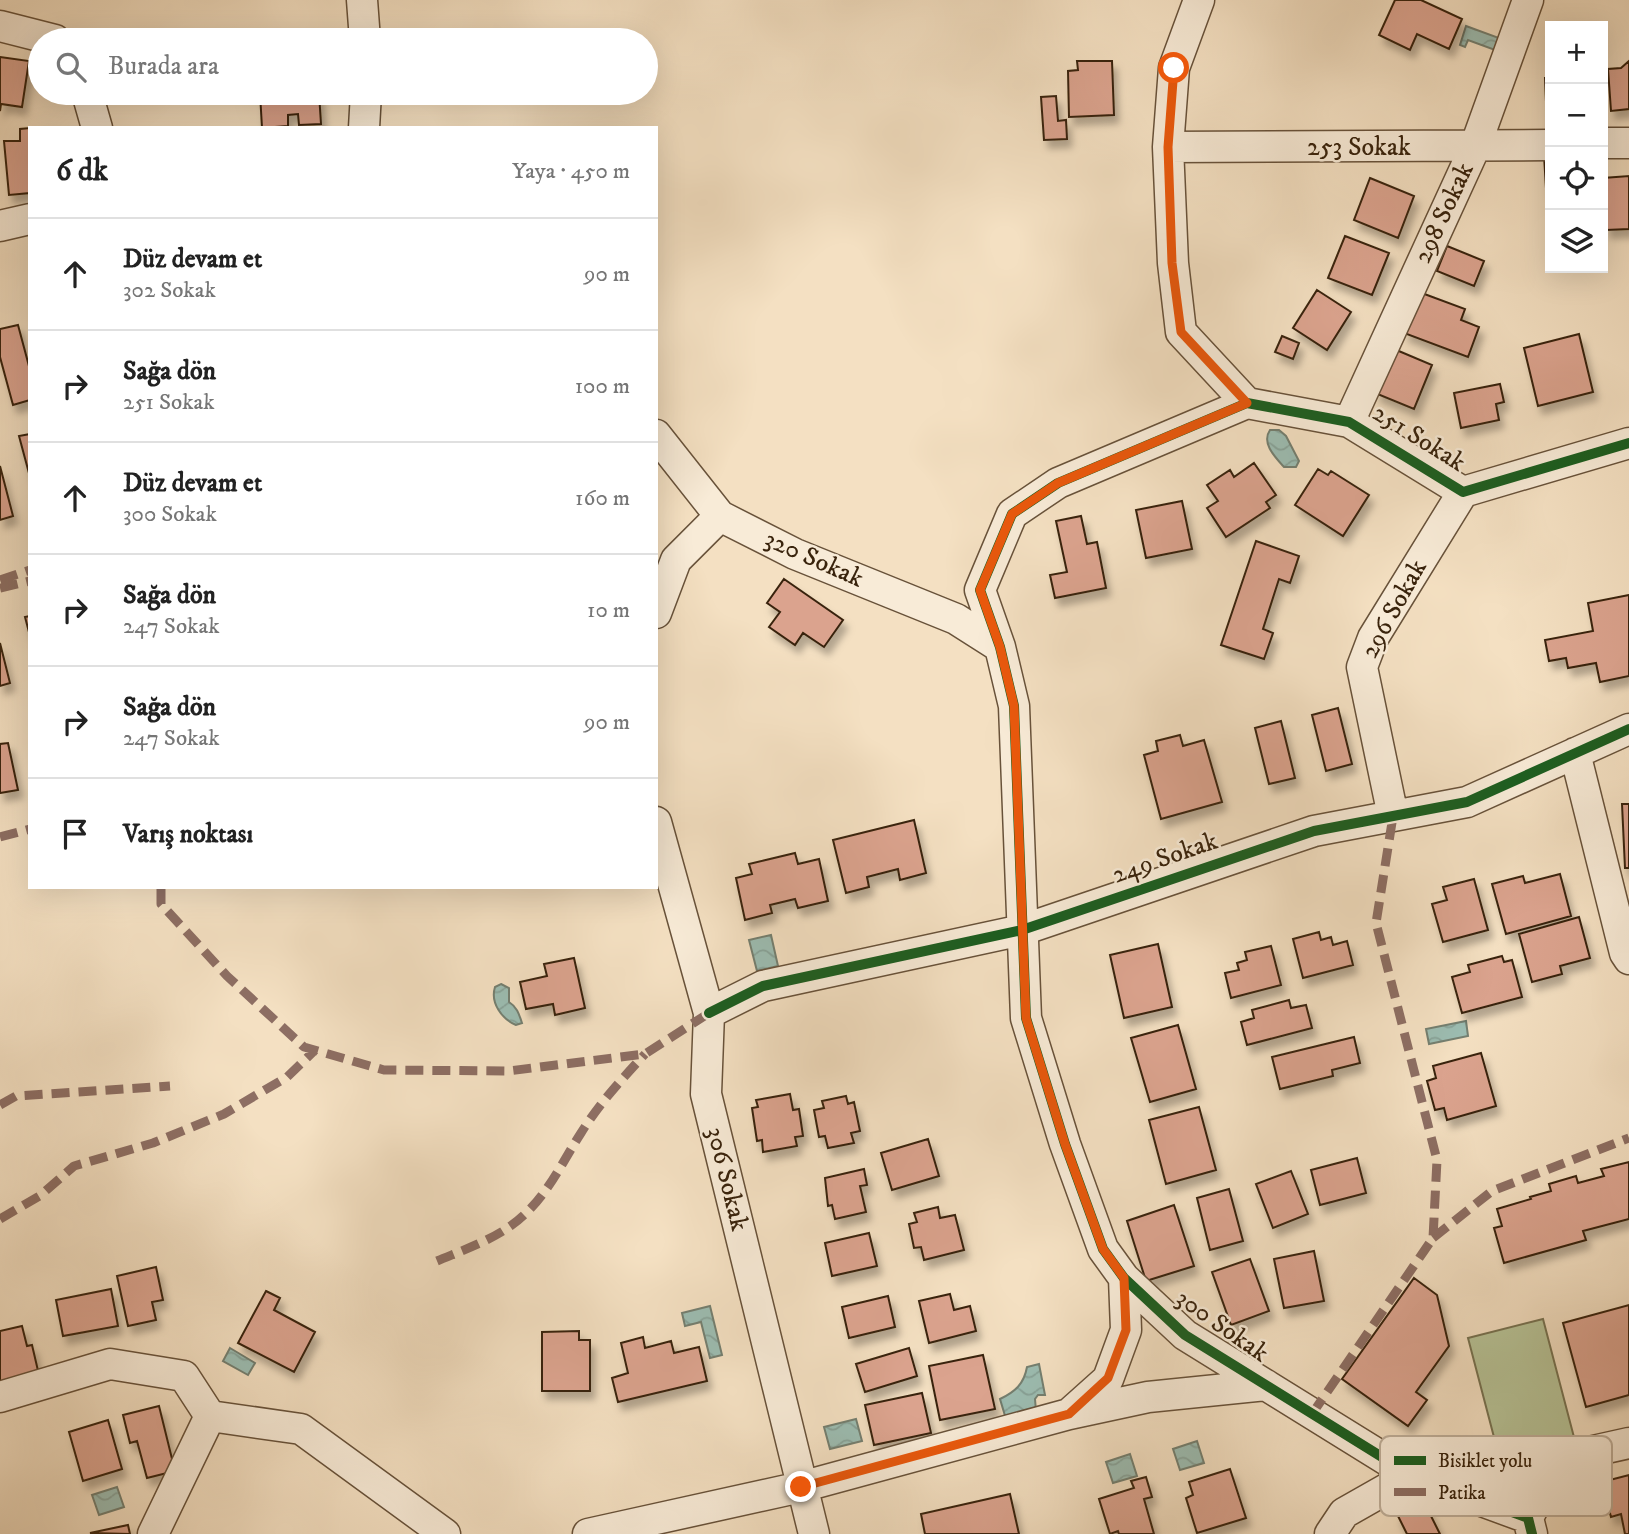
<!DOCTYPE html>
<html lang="tr">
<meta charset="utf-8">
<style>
body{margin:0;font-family:"IM FELL DW Pica",serif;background:#f2f2f2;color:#222}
.controls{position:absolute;right:21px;top:21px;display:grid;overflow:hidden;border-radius:0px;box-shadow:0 7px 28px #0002}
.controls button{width:63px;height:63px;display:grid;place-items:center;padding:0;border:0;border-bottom:2px solid #e0e0e0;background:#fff;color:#222;font:35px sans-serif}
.stop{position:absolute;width:21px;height:21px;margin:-16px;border:5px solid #ea580c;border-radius:50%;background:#fff}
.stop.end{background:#ea580c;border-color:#fff;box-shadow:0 2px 7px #0008}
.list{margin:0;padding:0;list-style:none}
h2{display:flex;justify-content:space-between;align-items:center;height:91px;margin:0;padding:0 28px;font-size:30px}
h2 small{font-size:23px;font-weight:400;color:#767676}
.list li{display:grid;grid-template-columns:46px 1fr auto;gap:21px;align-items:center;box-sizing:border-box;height:112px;padding:0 28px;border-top:2px solid #e0e0e0}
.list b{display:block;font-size:26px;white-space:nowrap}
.list p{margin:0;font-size:23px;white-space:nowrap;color:#767676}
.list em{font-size:23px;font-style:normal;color:#767676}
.icon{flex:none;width:38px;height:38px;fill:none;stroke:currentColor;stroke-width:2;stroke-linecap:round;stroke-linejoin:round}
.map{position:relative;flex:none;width:1629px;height:1534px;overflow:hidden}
.search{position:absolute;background:#fff;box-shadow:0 7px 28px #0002;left:28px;top:28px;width:630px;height:77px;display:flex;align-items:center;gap:18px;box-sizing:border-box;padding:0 24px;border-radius:38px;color:#767676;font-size:26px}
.panel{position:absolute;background:#fff;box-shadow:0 7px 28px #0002;left:28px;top:126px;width:630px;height:763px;border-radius:0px}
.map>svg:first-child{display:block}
</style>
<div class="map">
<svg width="1629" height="1534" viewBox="0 0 1629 1534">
<defs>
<pattern id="water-waves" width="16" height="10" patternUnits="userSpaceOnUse" patternTransform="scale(1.75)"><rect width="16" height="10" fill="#9cbdb2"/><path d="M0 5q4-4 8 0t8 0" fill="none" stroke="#87a298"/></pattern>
<filter id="shadow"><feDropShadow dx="4.5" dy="8" stdDeviation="3.5" flood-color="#0004"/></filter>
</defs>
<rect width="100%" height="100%" fill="#f4e0c2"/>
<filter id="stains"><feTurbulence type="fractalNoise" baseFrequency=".00286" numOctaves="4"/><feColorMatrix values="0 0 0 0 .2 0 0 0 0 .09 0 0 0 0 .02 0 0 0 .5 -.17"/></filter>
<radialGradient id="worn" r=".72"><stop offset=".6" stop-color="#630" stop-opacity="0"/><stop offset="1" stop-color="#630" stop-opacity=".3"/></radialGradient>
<path fill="#b7c397" stroke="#787352" stroke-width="2" d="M1543 1319 1575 1441 1500 1460 1468 1338Z"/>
<path fill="url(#water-waves)" stroke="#747f70" stroke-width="2" d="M1466 26 1499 38 1495 50 1468 40 1465 47 1460 45Z
M1270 430H1279L1286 436 1299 461 1296 467H1284C1275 457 1261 443 1270 430Z
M771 935 778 966 757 971 749 940Z
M501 984 509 988V1002C517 1007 519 1014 522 1023L516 1025C502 1019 490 1003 495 987Z
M1466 1021 1468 1036 1429 1044 1426 1029Z
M710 1306 722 1355 710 1358 701 1322 685 1326 682 1313Z
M230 1348 255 1363 248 1375 223 1361Z
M1039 1364 1045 1395H1038L1035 1399 1036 1411 1006 1419 1000 1399C1015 1392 1024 1384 1027 1367Z
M856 1419 862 1441 830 1449 824 1427Z
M1197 1441 1204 1463 1180 1470 1173 1449Z
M1130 1454 1137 1476 1113 1483 1106 1462Z
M117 1487 124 1507 99 1515 92 1495Z"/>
<path fill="#dba38e" stroke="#39230c" stroke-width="2" filter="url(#shadow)" d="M1395 0H1421L1462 19 1449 49 1417 34 1410 50 1379 35Z
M0 57 29 61 22 107 1 104 0 111Z
M1077 61H1112L1114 115 1069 117 1068 71 1078 70Z
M1629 61V109L1611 111 1608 69 1621 68Z
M1545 78H1550V125H1547Z
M260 93H319L321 124 299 125 298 114 288 115V126L262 128Z
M1056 96 1058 121 1066 120 1067 139 1044 140 1041 97Z
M30 128V193L9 195 4 141H20V129Z
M1544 155H1550V188H1546Z
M1629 176V229L1606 230 1603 178Z
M1370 178 1414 196 1398 238 1354 220Z
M1345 236 1389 253 1372 295 1328 278Z
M1447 246 1484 261 1474 286 1437 271Z
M1317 290 1351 312 1327 350 1293 328Z
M1419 292 1465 309 1461 320 1479 327 1468 357 1404 333Z
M18 325 30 370V400L13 405 0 357V329Z
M1579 334 1593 392 1538 406 1524 348Z
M1282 336 1299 343 1293 359 1275 352Z
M1394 349 1432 365 1414 409 1375 393Z
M1500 384 1504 402 1496 404 1499 420 1461 428 1454 393Z
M30 434V477L19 436Z
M1254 463 1276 495 1266 502 1270 508 1226 537 1207 508 1218 501 1207 485 1230 470 1234 477Z
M0 466 13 516 0 520Z
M1318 469 1328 475 1331 471 1369 495 1343 536 1295 505Z
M1182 501 1192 549 1146 558 1136 510Z
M1081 516 1087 544 1097 542 1106 588 1055 598 1050 575 1067 572 1056 521Z
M1256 541 1299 556 1290 583 1279 579 1263 629 1273 633 1264 659 1221 645Z
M784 579 843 620 824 647 803 633 795 645 769 627 780 612 767 603Z
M1629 595V676L1600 682 1596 663 1568 668 1566 658 1549 661 1545 640 1593 631 1588 603Z
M30 616V636L25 617Z
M0 643 10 683 0 686Z
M1338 708 1352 764 1326 771 1312 715Z
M1281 721 1295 778 1269 784 1255 728Z
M1180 735 1183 746 1204 740 1222 802 1161 819 1144 755 1158 751 1156 741Z
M8 743 18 790 0 793V744Z
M1622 804H1629V868H1625Z
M914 820 926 873 900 880 898 869 867 877 869 887 846 893 833 840Z
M795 853 798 864 819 859 828 901 798 908 795 899 770 905 772 913 745 920 736 878 752 874 749 864Z
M1560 874 1571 916 1506 934 1492 884 1523 876 1525 883Z
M1474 879 1488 930 1443 942 1432 904 1447 900 1443 887Z
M1579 917 1590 958 1560 966 1562 974 1532 982 1519 934Z
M1319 932 1321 940 1331 937 1333 945 1347 941 1353 965 1303 978 1293 939Z
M1158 944 1172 1007 1124 1018 1110 955Z
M1271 946 1281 985 1231 998 1225 973 1239 970 1237 963 1247 960 1245 952Z
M1502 956 1504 962 1512 960 1522 997 1462 1013 1452 977 1470 972 1468 965Z
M574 958 585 1008 555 1015 553 1004 526 1009 520 982 547 976 544 964Z
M1289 1000 1291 1008 1306 1005 1312 1028 1247 1045 1241 1022 1254 1018 1252 1010Z
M1178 1025 1196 1089 1150 1102 1131 1038Z
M1354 1037 1360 1063 1332 1070 1333 1076 1280 1089 1272 1057Z
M1481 1053 1496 1106 1447 1120 1444 1108 1435 1110 1427 1081 1436 1078 1433 1066Z
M790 1094 793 1110 799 1109 803 1136 795 1137 797 1146 763 1152 762 1140 757 1141 752 1108 758 1107 756 1100Z
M846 1096 848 1104 854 1102 860 1131 851 1133 854 1143 828 1148 825 1136 819 1137 814 1110 824 1108 822 1101Z
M1199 1107 1216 1170 1166 1184 1149 1120Z
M928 1139 939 1176 892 1190 881 1153Z
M1357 1158 1366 1193 1320 1205 1311 1170Z
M1629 1162V1219L1583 1231 1586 1240 1504 1263 1494 1228 1502 1226 1497 1209 1531 1199 1530 1197 1551 1191 1549 1184 1576 1176 1578 1183 1604 1176 1601 1169Z
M864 1169 867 1185 860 1186 866 1212 835 1219 832 1205 828 1206 825 1178Z
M1291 1171 1308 1214 1273 1228 1256 1184Z
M1229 1189 1243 1241 1210 1250 1197 1198Z
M1174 1205 1194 1266 1146 1281 1127 1221Z
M938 1207 940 1218 955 1215 964 1250 924 1260 921 1247 914 1248 909 1224 917 1222 914 1213Z
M869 1233 877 1266 832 1276 825 1243Z
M1314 1251 1324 1301 1284 1308 1274 1259Z
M1250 1259 1269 1311 1231 1325 1212 1272Z
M156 1267 163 1300 152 1302 156 1320 128 1326 117 1276Z
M1414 1278 1437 1295 1449 1346 1416 1392 1427 1400 1408 1426 1342 1379Z
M111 1289 118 1326 63 1336 56 1300Z
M266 1291 280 1298 274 1310 315 1332 294 1372 238 1343Z
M950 1294 954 1310 970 1306 976 1331 929 1343 919 1301Z
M888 1296 895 1327 849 1338 842 1307Z
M1629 1305V1395L1586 1407 1563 1323Z
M22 1326 27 1346 32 1345 39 1375 0 1384V1331Z
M579 1331V1340H590V1391H542V1332Z
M643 1337 645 1348 671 1341 674 1353 699 1347 707 1381 618 1402 612 1378 628 1373 621 1343Z
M909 1348 917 1376 865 1392 856 1364Z
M983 1355 995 1409 940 1420 929 1366Z
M922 1393 931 1433 874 1445 865 1405Z
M159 1406 175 1471 147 1478 137 1441 130 1443 123 1415Z
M108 1420 122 1469 83 1481 69 1432Z
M1230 1469 1246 1518 1197 1533 1186 1498 1193 1495 1189 1482Z
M1629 1475V1534H1625L1621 1514 1611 1517 1602 1482Z
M1146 1477 1152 1497 1144 1499 1154 1534H1119L1118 1531 1110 1534 1099 1499 1134 1488 1131 1481Z
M1010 1494 1019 1534H925L921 1514Z
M1424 1502 1440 1534H1407L1397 1514Z
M128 1525 130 1534 90 1533Z"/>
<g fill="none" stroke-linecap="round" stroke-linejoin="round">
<defs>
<path id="street" d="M362 0 365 40
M1199 0 1174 68 1168 147 1173 263 1181 332 1247 403
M0 26 55 40
M87 93 97 128
M364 128 366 93
M1603 143H1629
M1168 147 1550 145
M0 226 30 219
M1349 422 1475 147 1528 0
M656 435 720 516 795 554 956 619 1000 647
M656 613 676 560 720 516
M1575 753 1625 953 1629 959
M1393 816 1362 667 1373 638 1463 492
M656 822 709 1013 706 1094 814 1534
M709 1013 763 986 1022 930 1314 831 1467 802 1629 729
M0 1397 110 1364 184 1376 210 1416 153 1534
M1070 1413 1108 1379 1126 1330 1124 1278
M210 1416 301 1429 445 1534
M1528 1518 1557 1459 1629 1443
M588 1534 801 1487 1069 1414 1148 1397 1266 1385
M1330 1534 1344 1513 1411 1475
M1532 1534 1528 1518 1411 1475 1185 1335 1124 1278 1103 1249 1065 1144 1026 1018 1014 706 1000 647 980 590 1012 514 1058 483 1247 403 1349 422 1463 492 1629 443"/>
</defs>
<use href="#street" stroke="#68523a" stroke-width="33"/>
<use href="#street" stroke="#f8ebd7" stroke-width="30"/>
<path stroke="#8d6e63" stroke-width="9" stroke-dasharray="18 9" stroke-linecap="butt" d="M0 580 30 570
M0 588 30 581
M0 837 30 829
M161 887V904L227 976 304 1047 384 1070 508 1071 645 1054 709 1013
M0 1105 16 1096 170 1086
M0 1219 41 1195 74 1166 153 1143 224 1114 287 1077 315 1050
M1433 1238 1492 1191 1629 1138
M437 1261C468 1248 502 1237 526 1213 550 1190 563 1161 581 1133 599 1104 621 1080 645 1054
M1312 1414 1433 1238 1437 1160 1376 923 1393 816"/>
<defs>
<path id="cycleway" d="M709 1013 763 986 1022 930 1314 831 1467 802 1629 729
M1532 1534 1528 1518 1411 1475 1185 1335 1124 1278 1103 1249 1065 1144 1026 1018 1014 706 1000 647 980 590 1012 514 1058 483 1247 403 1349 422 1463 492 1629 443"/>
</defs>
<use href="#cycleway" stroke="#f8ebd7" stroke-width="15"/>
<use href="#cycleway" stroke="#1b5e20" stroke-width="10"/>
</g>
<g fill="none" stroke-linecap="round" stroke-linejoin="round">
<path stroke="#ea580c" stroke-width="9" d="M801 1487 1069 1414 1108 1378 1126 1330 1124 1278 1103 1249 1065 1144 1026 1018 1014 706 1000 647 980 590 1012 514 1058 483 1247 403 1181 332 1172 263 1168 147 1174 68"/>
</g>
<g text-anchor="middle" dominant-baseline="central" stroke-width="5" stroke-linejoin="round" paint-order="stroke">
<g font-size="26" fill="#39230c" stroke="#f8ebd7">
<text x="1359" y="147">253 Sokak</text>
<text transform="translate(1444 213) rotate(-65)">298 Sokak</text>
<text transform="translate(1419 438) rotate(32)">251 Sokak</text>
<text transform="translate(814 559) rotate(24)">320 Sokak</text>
<text transform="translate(1394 609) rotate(-61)">296 Sokak</text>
<text transform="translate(1165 858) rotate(-19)">249 Sokak</text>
<text transform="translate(727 1179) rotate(76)">306 Sokak</text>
<text transform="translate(1222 1326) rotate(35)">300 Sokak</text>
</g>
</g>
<rect x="1380" y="1436" width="232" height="80" rx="10" fill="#f8ebd7" stroke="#bfaf9a" stroke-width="2"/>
<rect x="1394" y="1456" width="32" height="9" fill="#1b5e20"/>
<rect x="1394" y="1488" width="32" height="8" fill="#8d6e63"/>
<g font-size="19" fill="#39230c">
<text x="1438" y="1467">Bisiklet yolu</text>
<text x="1438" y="1499">Patika</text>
</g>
<rect width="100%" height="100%" filter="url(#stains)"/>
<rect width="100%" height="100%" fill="url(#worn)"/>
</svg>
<div class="controls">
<button>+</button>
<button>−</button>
<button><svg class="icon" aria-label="locate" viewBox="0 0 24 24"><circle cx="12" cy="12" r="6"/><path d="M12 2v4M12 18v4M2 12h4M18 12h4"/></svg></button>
<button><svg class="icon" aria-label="layers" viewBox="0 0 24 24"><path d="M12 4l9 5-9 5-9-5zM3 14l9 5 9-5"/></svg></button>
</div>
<div class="stop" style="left:1174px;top:68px"></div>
<div class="stop end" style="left:801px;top:1487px"></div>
<div class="search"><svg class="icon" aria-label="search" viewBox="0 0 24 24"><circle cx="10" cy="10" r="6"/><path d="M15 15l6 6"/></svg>Burada ara</div>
<section class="panel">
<h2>6 dk<small>Yaya · 450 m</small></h2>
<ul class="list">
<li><svg class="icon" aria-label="ahead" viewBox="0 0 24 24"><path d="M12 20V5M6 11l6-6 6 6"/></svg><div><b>Düz devam et</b><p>302 Sokak</p></div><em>90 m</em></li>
<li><svg class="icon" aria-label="right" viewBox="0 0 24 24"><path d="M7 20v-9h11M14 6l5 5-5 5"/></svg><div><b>Sağa dön</b><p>251 Sokak</p></div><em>100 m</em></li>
<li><svg class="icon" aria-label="ahead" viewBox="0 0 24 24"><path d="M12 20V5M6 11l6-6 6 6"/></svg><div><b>Düz devam et</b><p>300 Sokak</p></div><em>160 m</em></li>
<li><svg class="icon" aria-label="right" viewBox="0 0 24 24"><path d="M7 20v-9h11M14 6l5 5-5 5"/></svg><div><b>Sağa dön</b><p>247 Sokak</p></div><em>10 m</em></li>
<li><svg class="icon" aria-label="right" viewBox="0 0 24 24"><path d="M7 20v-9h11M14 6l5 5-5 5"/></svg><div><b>Sağa dön</b><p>247 Sokak</p></div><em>90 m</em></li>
<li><svg class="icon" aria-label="arrive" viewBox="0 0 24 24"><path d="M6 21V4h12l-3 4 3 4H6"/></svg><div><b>Varış noktası</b></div></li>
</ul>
</section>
</div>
